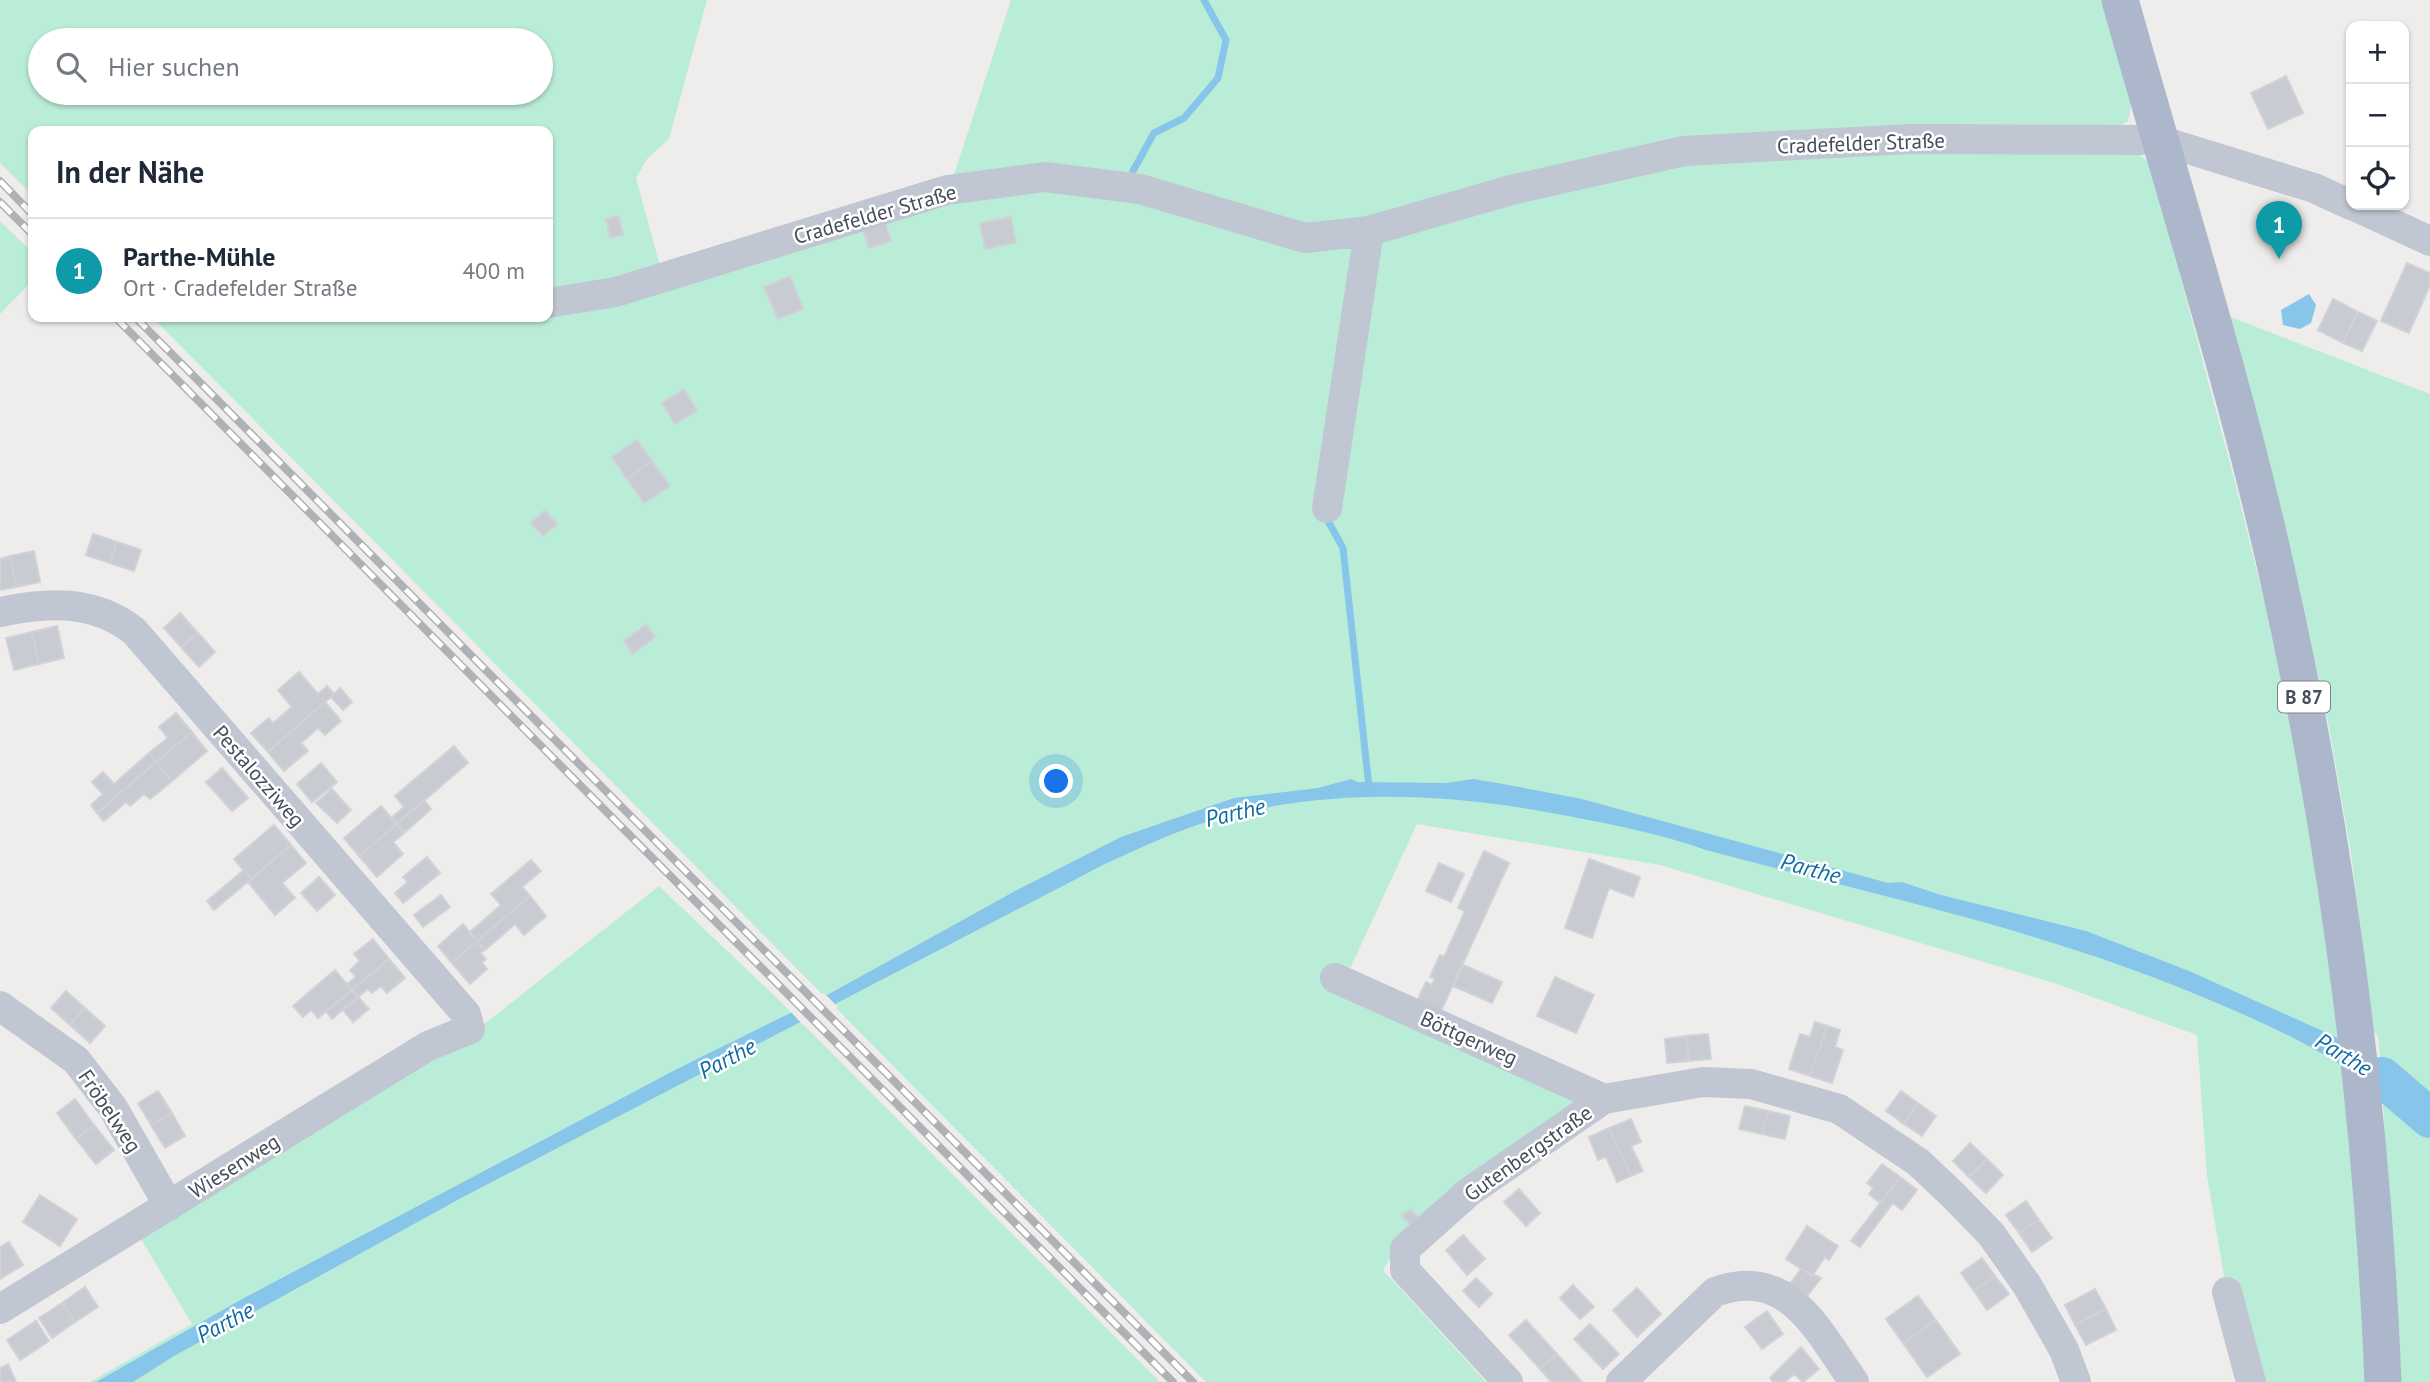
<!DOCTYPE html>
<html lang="de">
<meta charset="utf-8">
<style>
body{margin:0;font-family:"PT Sans",sans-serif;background:#f2f2f3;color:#1f2937}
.controls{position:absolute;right:21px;top:21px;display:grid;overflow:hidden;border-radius:14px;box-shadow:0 2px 5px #0004}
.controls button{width:63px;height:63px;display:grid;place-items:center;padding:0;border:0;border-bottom:2px solid #e0e1e3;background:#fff;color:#1f2937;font:35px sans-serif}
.you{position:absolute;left:1057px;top:782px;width:24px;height:24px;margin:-18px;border:5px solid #fff;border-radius:50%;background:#1a73e8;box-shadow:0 0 0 10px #1a73e833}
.badge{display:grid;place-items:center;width:46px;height:46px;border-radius:50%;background:#111827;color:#fff;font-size:23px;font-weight:700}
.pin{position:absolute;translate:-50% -58px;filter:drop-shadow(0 2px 4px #0008)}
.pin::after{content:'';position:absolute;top:37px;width:24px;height:21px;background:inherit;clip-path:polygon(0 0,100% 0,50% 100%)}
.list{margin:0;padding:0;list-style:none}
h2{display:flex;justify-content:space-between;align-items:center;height:91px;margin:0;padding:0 28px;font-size:30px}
h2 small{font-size:23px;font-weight:400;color:#747a83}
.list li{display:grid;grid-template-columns:46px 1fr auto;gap:21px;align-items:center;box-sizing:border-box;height:105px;padding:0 28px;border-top:2px solid #e0e1e3}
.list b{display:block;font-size:26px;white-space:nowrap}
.list p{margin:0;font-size:23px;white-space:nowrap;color:#747a83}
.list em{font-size:23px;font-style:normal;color:#747a83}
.icon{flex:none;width:38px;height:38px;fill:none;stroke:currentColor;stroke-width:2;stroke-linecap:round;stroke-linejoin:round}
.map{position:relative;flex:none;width:2430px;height:1382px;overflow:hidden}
.search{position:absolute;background:#fff;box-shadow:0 2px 5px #0004;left:28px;top:28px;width:525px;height:77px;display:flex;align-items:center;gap:18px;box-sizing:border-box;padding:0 24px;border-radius:38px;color:#747a83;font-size:26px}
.panel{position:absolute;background:#fff;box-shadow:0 2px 5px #0004;left:28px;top:126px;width:525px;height:196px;border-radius:14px}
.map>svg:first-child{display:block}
</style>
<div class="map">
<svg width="2430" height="1382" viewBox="0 0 2430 1382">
<rect width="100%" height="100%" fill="#efedec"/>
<path fill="#baedd7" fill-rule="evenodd" d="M0 0H707L669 139 647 159 636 178 663 277 949 190 1011 0H2103L2132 103 2128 121 2118 127 2133 150 2150 163 2236 486 2294 723 2352 1103 2366 1382H2242L2207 1176 2197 1035 2054 983 1660 865 1417 824 1347 975 1602 1087 1405 1234 1383 1270 1486 1382H1206L152 317H548V131H33V196L0 163ZM40 40H541V93H40Z
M0 221 33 253V280L0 314Z
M2228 316 2430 394V1382H2400L2380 1055 2378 1036 2374 1032 2351 853 2330 733 2300 589Z
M659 886 779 1000 1160 1382H90L192 1324 141 1239 469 1036Z"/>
<path fill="#88c5ea" d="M2309 294 2316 305 2311 323 2300 329 2283 325 2281 310Z
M1351 779 1358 782 1446 783 1473 779 1503 784 1582 799 1888 883 1902 882 1941 895 2086 931 2189 971 2334 1036 2371 1059 2426 1104 2416 1121C2348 1060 2276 1027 2193 993 2036 928 1870 894 1706 850 1661 834 1615 825 1568 816 1450 793 1333 787 1216 819 1177 830 1140 848 1103 865L463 1197 174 1356 133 1382H96L244 1298 677 1069 829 994 1017 890 1121 837 1234 798 1318 788Z"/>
<path fill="#efedec" d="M824 993 838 1007 803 1025 789 1010Z"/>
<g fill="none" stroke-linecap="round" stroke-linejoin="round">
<path stroke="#88c5ea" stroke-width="7" d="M1133 171 1154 133 1184 118 1218 78 1226 40 1204 0
M1327 519 1343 548 1369 787"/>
<path stroke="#88c5ea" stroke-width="40" d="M2382 1077 2430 1118"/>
</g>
<path fill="#c9cbd2" stroke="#d1d1d8" stroke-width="2" d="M2286 76 2303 113 2268 129 2251 93Z
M619 216 623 235 610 238 606 219Z
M1011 217 1016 243 985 249 980 223Z
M884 219 891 241 869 248 862 227Z
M2407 263 2430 273V285L2409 333 2381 321Z
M790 276 803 309 778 319 764 287Z
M2333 299 2358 312 2343 343 2318 330Z
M2358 312 2377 321 2362 351 2343 343Z
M684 389 697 411 675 424 662 403Z
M637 440 652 461 627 479 612 457Z
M652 461 670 486 644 503 627 479Z
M545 510 557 524 543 536 531 523Z
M93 534 117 542 110 563 86 555Z
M117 542 141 550 134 571 110 563Z
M34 551 40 582 16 587 10 556Z
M10 556 16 587 0 590V559Z
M180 613 198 633 181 647 164 628Z
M646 625 655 637 633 654 624 641Z
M57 626 64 658 39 664 32 632Z
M32 632 39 664 14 670 6 638Z
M198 633 215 652 199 667 181 647Z
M299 672 318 694 327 686 334 694 268 752 251 733 269 718 273 723 292 707 278 690Z
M340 688 352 702 343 710 331 697Z
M325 702 341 721 325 735 318 728 301 743 308 751 284 771 268 752Z
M176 713 192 732 156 762 149 753 168 738 159 727Z
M192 732 207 751 172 781 156 762Z
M454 746 468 763 397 824 391 818 404 807 395 796Z
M149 753 156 762 97 813 91 805 103 794 92 782 103 772 114 784Z
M156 762 172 781 150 799 144 794 130 806 126 802 104 821 97 813Z
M321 763 337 782 312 802 297 784Z
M222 768 248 798 232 811 206 782Z
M332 789 351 810 337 823 316 803Z
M424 800 431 809 404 833 397 824Z
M381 806 397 824 359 856 344 838Z
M397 824 404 833 393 842 403 854 377 877 359 856Z
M274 825 291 845 251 879 234 859Z
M291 845 306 863 282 883 295 898 275 915 248 882Z
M1484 851 1509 863 1441 1011 1417 1001 1426 982 1432 985 1435 979 1430 977 1440 955 1443 957 1446 953 1465 911 1458 908Z
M427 857 440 873 403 903 395 893 408 882 403 877Z
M1589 859 1640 877 1633 897 1609 888 1592 938 1565 928Z
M531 860 541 871 522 887 530 896 477 941 470 932 501 905 491 894Z
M1439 863 1464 874 1451 902 1426 891Z
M244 870 251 879 214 910 207 901Z
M319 877 335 895 317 911 301 893Z
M441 895 450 907 423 927 414 915Z
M530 896 546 916 524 935 515 924 485 950 477 941Z
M463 924 477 941 452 963 438 946Z
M373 939 389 959 352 990 347 984 356 977 350 970 360 961 354 954Z
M477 941 485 950 480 953 486 959 482 963 487 969 470 984 452 963Z
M389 959 405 978 387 993 381 986 372 993 368 989 358 997 352 990Z
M1463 965 1502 982 1492 1003 1453 986Z
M335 970 352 990 318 1018 311 1010 303 1017 293 1006Z
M1555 977 1594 995 1576 1033 1537 1016Z
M352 990 358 997 332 1019 326 1011Z
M66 991 85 1008 70 1025 51 1008Z
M358 997 369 1009 353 1022 343 1010Z
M85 1008 105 1026 90 1043 70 1025Z
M1815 1022 1827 1026 1810 1076 1789 1069 1800 1034 1810 1037Z
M1827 1026 1840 1030 1835 1047 1843 1050 1832 1083 1810 1076Z
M1708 1034 1711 1059 1689 1061 1686 1036Z
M1686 1036 1689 1061 1667 1063 1665 1039Z
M158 1091 172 1113 151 1125 138 1103Z
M1901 1091 1918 1103 1904 1124 1886 1111Z
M75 1099 94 1125 76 1139 57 1113Z
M1918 1103 1936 1116 1922 1136 1904 1124Z
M1745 1106 1768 1111 1762 1134 1739 1129Z
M1768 1111 1790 1116 1785 1139 1762 1134Z
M172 1113 185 1136 165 1148 151 1125Z
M1631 1119 1641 1142 1631 1146 1643 1171 1631 1176 1609 1128Z
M94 1125 114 1150 96 1164 76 1139Z
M1609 1128 1631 1176 1617 1182 1606 1157 1598 1160 1589 1137Z
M1970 1143 1987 1159 1969 1177 1953 1161Z
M1987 1159 2003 1175 1986 1193 1969 1177Z
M1882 1164 1900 1177 1880 1203 1869 1194 1873 1188 1867 1183Z
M1900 1177 1917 1190 1902 1210 1893 1203 1860 1247 1851 1241Z
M1519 1189 1540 1213 1526 1226 1504 1202Z
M40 1195 77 1219 60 1246 23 1222Z
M2026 1201 2039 1220 2019 1233 2006 1215Z
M1410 1209 1421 1219 1412 1226 1402 1216Z
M2039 1220 2052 1238 2032 1252 2019 1233Z
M1807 1226 1838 1246 1829 1260 1825 1257 1812 1276 1786 1259Z
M1463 1235 1485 1259 1467 1275 1446 1250Z
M9 1242 23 1265 0 1279V1247Z
M1982 1258 1995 1276 1974 1291 1961 1273Z
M1801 1269 1821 1278 1808 1295 1790 1284Z
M1995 1276 2009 1294 1987 1310 1974 1291Z
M1476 1278 1492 1294 1479 1307 1463 1291Z
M1573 1285 1594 1307 1580 1319 1560 1298Z
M85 1287 98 1307 75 1322 62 1303Z
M1637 1288 1661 1314 1637 1337 1613 1310Z
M2095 1289 2106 1309 2075 1325 2065 1305Z
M1918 1296 1936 1320 1903 1343 1886 1319Z
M62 1303 75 1322 52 1338 39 1318Z
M2106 1309 2116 1330 2086 1345 2075 1325Z
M1767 1311 1783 1334 1762 1349 1745 1327Z
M1526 1320 1557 1354 1540 1369 1509 1335Z
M1936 1320 1960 1354 1927 1377 1903 1343Z
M36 1321 49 1341 20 1360 7 1340Z
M1590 1324 1619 1354 1603 1369 1574 1339Z
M1801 1347 1819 1369 1803 1382 1794 1374 1785 1382H1773L1770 1378Z
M1557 1354 1582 1382H1551L1540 1369Z
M8 1364 16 1382H0V1368Z"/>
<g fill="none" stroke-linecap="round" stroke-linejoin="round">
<path stroke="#c0c6d2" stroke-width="30" d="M2352 205 2430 241
M548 303 616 292 947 190 1045 177 1140 189 1305 238 1369 231 1511 190 1684 151 1909 139 2159 140 2314 188 2351 205
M1327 508 1369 231
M0 612C47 602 93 599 134 631L466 1014 470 1029 428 1046 0 1309
M1335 978 1604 1099
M0 1006 76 1060 113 1108 169 1206
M2227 1292 2251 1382
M1508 1382 1405 1270V1249L1469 1192 1604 1099 1703 1082 1751 1084 1839 1109 1918 1162 1953 1195 1991 1234 2027 1285 2064 1350 2076 1382
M1621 1382 1715 1292C1789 1265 1818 1331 1854 1382"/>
<path stroke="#acb7cc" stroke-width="37" d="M2120 0C2173 189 2233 376 2276 568 2337 838 2372 1105 2383 1382"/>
<defs>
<path id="rail" d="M0 181 33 215
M0 202 33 235
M115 317 1173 1382
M135 317 1193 1382"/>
</defs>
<use href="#rail" stroke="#afb1b7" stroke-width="8"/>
<use href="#rail" stroke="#fff" stroke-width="5" stroke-dasharray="16" stroke-linecap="butt"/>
</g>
<g text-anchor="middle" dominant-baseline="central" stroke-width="5" stroke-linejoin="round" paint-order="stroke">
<rect fill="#fff" stroke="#7d828c" stroke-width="2" x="2278" y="681.5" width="52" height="31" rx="5"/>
<g font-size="19" font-weight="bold" fill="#454d5a">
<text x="2304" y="697">B 87</text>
</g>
<g font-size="21" fill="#454d5a" stroke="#fff">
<text transform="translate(1861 143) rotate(-2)">Cradefelder Straße</text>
<text transform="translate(875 214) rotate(-16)">Cradefelder Straße</text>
<text transform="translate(259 776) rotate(49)">Pestalozziweg</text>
<text transform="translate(1469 1038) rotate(24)">Böttgerweg</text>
<text transform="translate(110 1111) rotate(56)">Fröbelweg</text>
<text transform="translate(1528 1153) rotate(-35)">Gutenbergstraße</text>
<text transform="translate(234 1166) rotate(-32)">Wiesenweg</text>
</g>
<g font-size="23" font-style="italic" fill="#0e6ca4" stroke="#fff">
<text transform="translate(1235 812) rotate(-13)">Parthe</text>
<text transform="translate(1811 868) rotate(15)">Parthe</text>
<text transform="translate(2344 1054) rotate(31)">Parthe</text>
<text transform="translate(727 1058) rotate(-28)">Parthe</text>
<text transform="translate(225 1322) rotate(-28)">Parthe</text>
</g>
</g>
</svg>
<div class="controls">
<button>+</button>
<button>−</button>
<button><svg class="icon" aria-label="locate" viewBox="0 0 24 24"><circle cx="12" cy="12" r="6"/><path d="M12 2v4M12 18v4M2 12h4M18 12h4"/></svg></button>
</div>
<div class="you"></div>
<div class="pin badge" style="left:2279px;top:259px;background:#0f9aa8">1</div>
<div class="search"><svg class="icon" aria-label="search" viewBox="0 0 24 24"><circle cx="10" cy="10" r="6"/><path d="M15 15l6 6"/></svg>Hier suchen</div>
<section class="panel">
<h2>In der Nähe<small></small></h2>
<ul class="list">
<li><span class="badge" style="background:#0f9aa8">1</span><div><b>Parthe-Mühle</b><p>Ort · Cradefelder Straße</p></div><em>400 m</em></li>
</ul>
</section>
</div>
